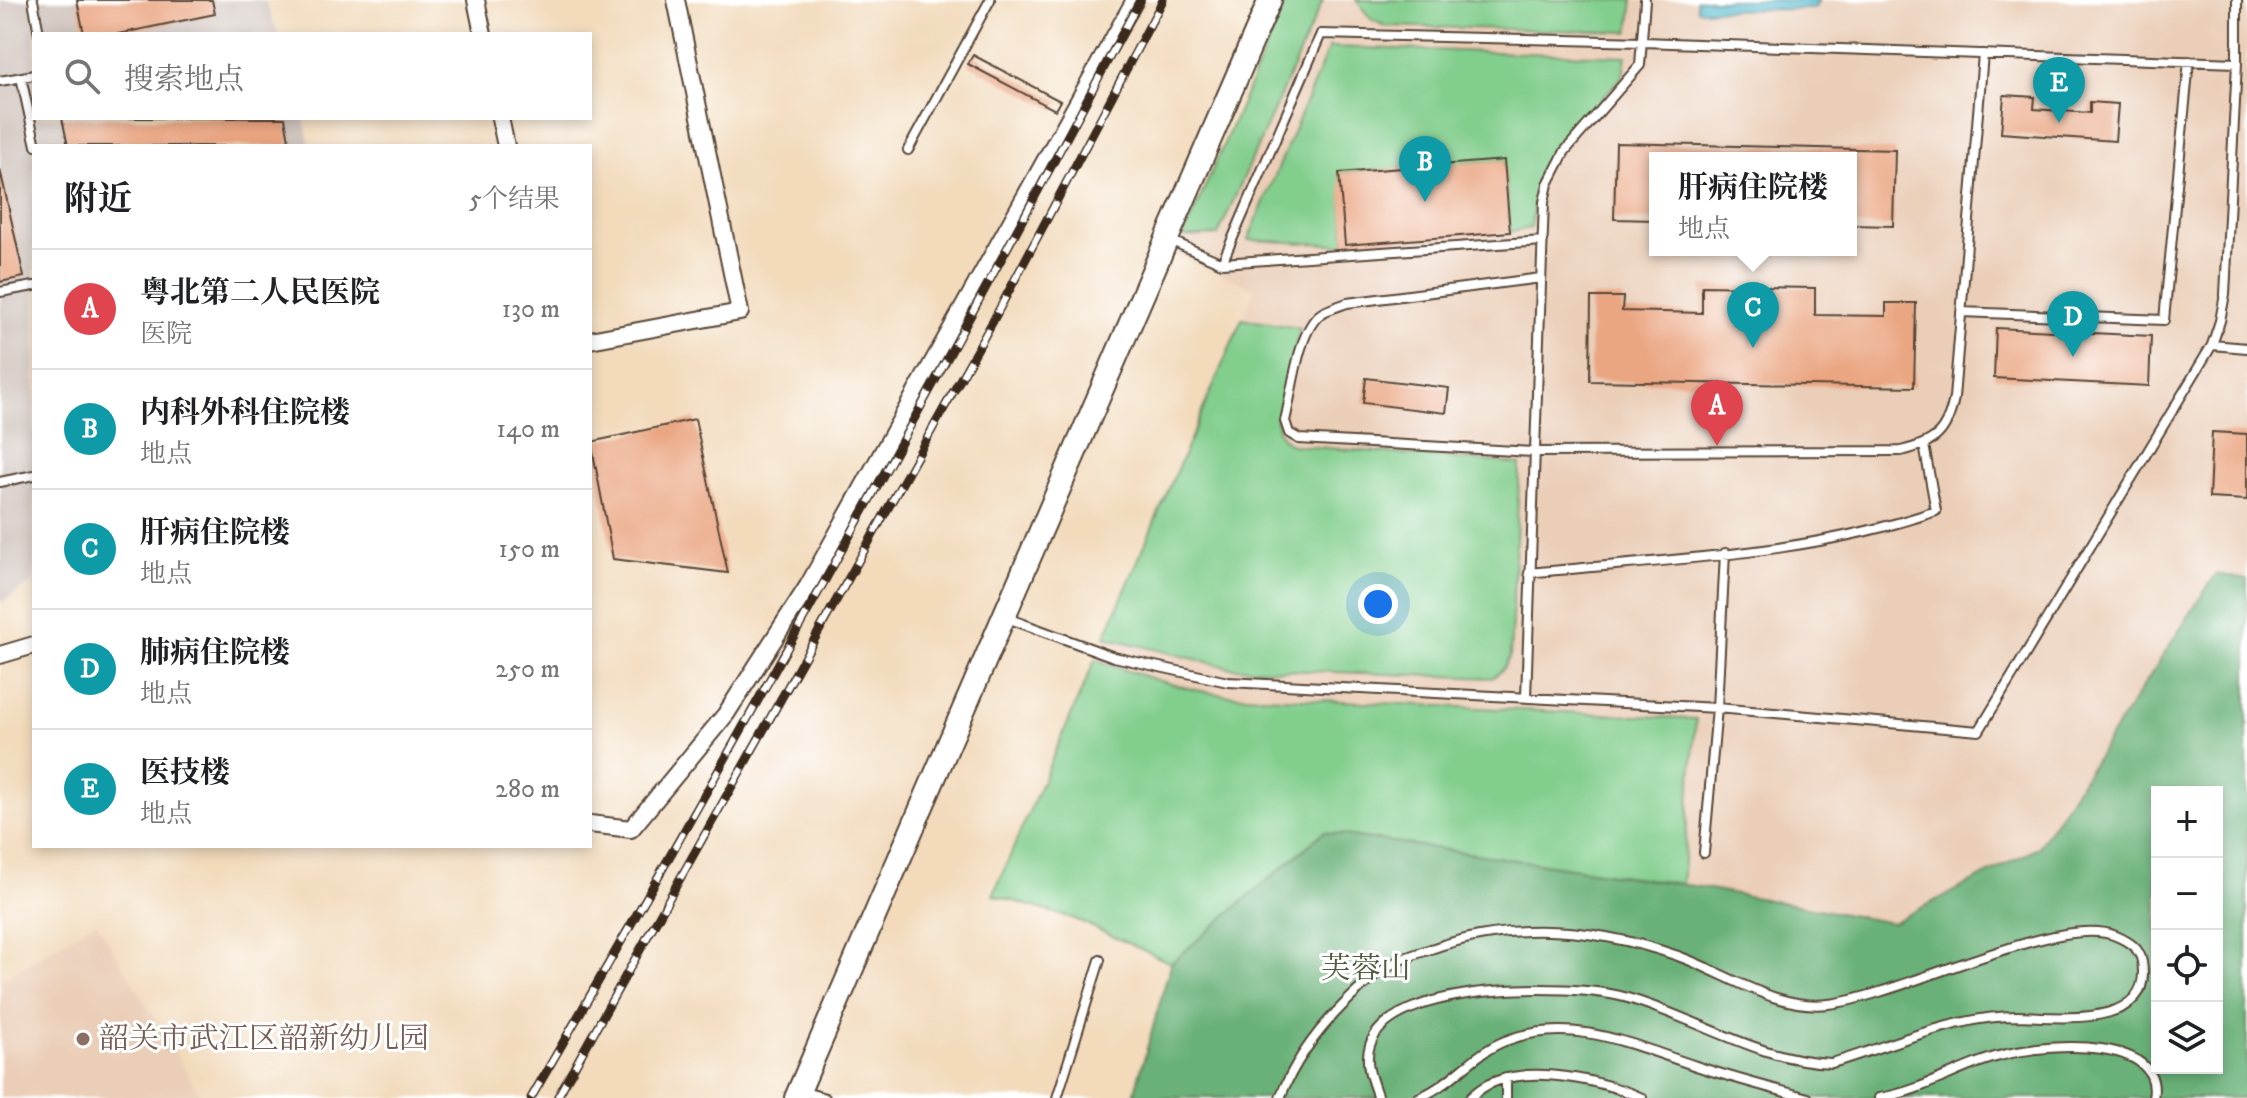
<!DOCTYPE html>
<html lang="zh">
<meta charset="utf-8">
<style>
body{margin:0;font-family:"IM FELL DW Pica","Noto Serif SC",serif;background:#f6f6f6;color:#202124}
.controls{position:absolute;right:24px;bottom:24px;display:grid;overflow:hidden;border-radius:0px;box-shadow:0 4px 12px #0003}
.controls button{width:72px;height:72px;display:grid;place-items:center;padding:0;border:0;border-bottom:2px solid #e0e0e0;background:#fff;color:#202124;font:40px sans-serif}
.you{position:absolute;left:1378px;top:604px;width:28px;height:28px;margin:-20px;border:6px solid #fff;border-radius:50%;background:#1a73e8;box-shadow:0 0 0 12px #1a73e833}
.badge{display:grid;place-items:center;width:52px;height:52px;border-radius:50%;background:#111827;color:#fff;font-size:26px;font-weight:700}
.pin{position:absolute;translate:-50% -66px;filter:drop-shadow(0 2px 4px #0008)}
.pin::after{content:'';position:absolute;top:42px;width:28px;height:24px;background:inherit;clip-path:polygon(0 0,100% 0,50% 100%)}
.popup{position:absolute;left:1649px;top:152px;width:208px;height:104px;box-sizing:border-box;display:grid;place-content:center;border-radius:0px;background:#fff;filter:drop-shadow(0 2px 6px #0005);font-size:26px;white-space:nowrap;color:#757577}
.popup b{font-size:30px;color:#202124}
.popup::after{content:'';position:absolute;left:50%;top:100%;margin-left:-16px;border:16px solid transparent;border-top-color:#fff}
.list{margin:0;padding:0;list-style:none}
h2{display:flex;justify-content:space-between;align-items:center;height:104px;margin:0;padding:0 32px;font-size:34px}
h2 small{font-size:26px;font-weight:400;color:#757577}
.list li{display:grid;grid-template-columns:52px 1fr auto;gap:24px;align-items:center;box-sizing:border-box;height:120px;padding:0 32px;border-top:2px solid #e0e0e0}
.list b{display:block;font-size:30px;white-space:nowrap}
.list p{margin:0;font-size:26px;white-space:nowrap;color:#757577}
.list em{font-size:26px;font-style:normal;color:#757577}
.icon{flex:none;width:44px;height:44px;fill:none;stroke:currentColor;stroke-width:2;stroke-linecap:round;stroke-linejoin:round}
.map{position:relative;flex:none;width:2247px;height:1098px;overflow:hidden}
.search{position:absolute;background:#fff;box-shadow:0 4px 12px #0003;left:32px;top:32px;width:560px;height:88px;display:flex;align-items:center;gap:20px;box-sizing:border-box;padding:0 28px;border-radius:0px;color:#757577;font-size:30px}
.panel{position:absolute;background:#fff;box-shadow:0 4px 12px #0003;left:32px;top:144px;width:560px;height:704px;border-radius:0px}
.map>svg:first-child{display:block}
</style>
<div class="map">
<svg width="2247" height="1098" viewBox="0 0 2247 1098">
<rect width="100%" height="100%" fill="#fff"/>
<filter id="ink" filterUnits="userSpaceOnUse"><feTurbulence type="fractalNoise" baseFrequency=".0125" numOctaves="2"/><feDisplacementMap in="SourceGraphic" scale="16" xChannelSelector="R" yChannelSelector="G"/><feConvolveMatrix kernelMatrix="1 2 1 2 8 2 1 2 1" color-interpolation-filters="sRGB"/></filter>
<filter id="wash" filterUnits="userSpaceOnUse"><feTurbulence type="fractalNoise" baseFrequency=".006" numOctaves="4" result="noise"/><feDisplacementMap in="SourceGraphic" scale="32" xChannelSelector="R" yChannelSelector="G"/><feGaussianBlur stdDeviation="1.8" result="paint"/><feColorMatrix in="noise" values="0 0 0 0 0 0 0 0 0 0 0 0 0 0 0 0 0 1.4 0 .05"/><feComposite in="paint" operator="in"/></filter>
<g filter="url(#wash)">
<rect width="100%" height="100%" fill="#f2dabb"/>
<path fill="#eaceb7" fill-rule="evenodd" d="M1287 0H2247V579L2215 574 2038 848 1892 923 1699 887 1324 832 1171 963 1075 919 993 895 1255 289 1175 255ZM1655 158H1851V250H1655Z
M96 921 202 1098H0V981Z"/>
<path fill="#cec1ba" d="M0 0H265L278 34H34V118H304L310 146H34V581L0 603Z"/>
<path fill="#82ce8d" stroke="#5e7c56" stroke-width="2" d="M1287 0H1323L1218 235 1183 237Z
M1356 0H1633L1629 32 1385 26 1371 19Z
M1329 47 1626 56 1623 75 1544 163 1536 182 1531 228 1510 232 1504 160 1340 173 1345 245 1248 240Z
M1242 319 1300 328 1276 420C1278 433 1281 439 1292 445L1520 464 1510 656 1503 669 1492 678 1231 668 1105 637Z
M1095 660C1137 674 1180 689 1225 695L1696 719 1682 884 1324 832 1171 963 1075 919 993 895Z"/>
<path fill="#69b178" stroke="#526e4b" stroke-width="2" fill-rule="evenodd" d="M2216 574 2247 579V1098H1133L1171 963 1324 832 1699 887 1892 923 2038 848ZM2157 792H2217V1068H2157Z"/>
<path fill="#50bacd" stroke="#467276" stroke-width="2" d="M1696 0H1819L1814 9 1697 10Z"/>
<g id="blocks">
<path fill="#eaa581" d="M77 0H212L215 14 118 34H84Z
M973 55 1060 101 1055 110 968 64Z
M2004 95 2035 97 2034 109 2090 113V102L2118 104 2115 141 2001 133Z
M62 118H285L290 146H68Z
M1616 143 1895 150 1893 226 1851 225V158H1655V220L1614 219Z
M1504 160 1510 232 1345 245 1339 173Z
M0 169 24 277 0 282Z
M1702 286 1815 288V315L1886 316V303H1916L1914 387 1590 381 1591 297H1623L1622 311 1702 313Z
M1996 328 2151 336 2149 386 1994 378Z
M1366 378 1449 388 1446 413 1363 403Z
M695 419 728 573 613 559 591 442Z
M2212 432 2247 434V500L2209 498Z"/>
</g>
</g>
<g filter="url(#ink)">
<use href="#blocks" fill-opacity="0" stroke="#564436" stroke-width="2"/>
<g fill="none" stroke-linecap="round" stroke-linejoin="round">
<defs>
<path id="service" d="M33 0 39 34
M21 77 36 146
M0 81 34 75
M908 150 990 0
M1167 239 1222 263 1543 241
M1222 263 1321 34 1643 42 2237 63
M1541 278 1347 303C1339 306 1329 309 1322 313 1298 328 1292 393 1285 421L1289 433 1299 439 1533 452 1901 451C1935 443 1947 433 1954 398L1983 54
M0 292 34 286
M1961 312 2164 320 2189 61
M2212 345 2247 348
M0 482 34 475
M1529 573C1665 559 1806 556 1936 511L1924 445
M1007 618 1114 657 1228 682 1717 708 1979 731 2212 345 2220 321 2225 294 2237 63V0
M1526 697 1544 202 1548 184 1565 151 1640 65 1645 0
M1704 853 1717 708 1725 553
M801 1091 825 1098
M1057 1098 1100 960
M1280 1098C1294 1062 1315 1033 1343 1005 1358 990 1375 974 1394 963 1405 957 1419 953 1431 949 1513 920 1597 928 1678 956 1726 973 1775 1010 1828 1004 1899 997 2059 912 2116 936 2128 941 2140 948 2142 962 2154 1029 2059 1017 2018 1016 2001 1016 1982 1018 1965 1022 1920 1031 1876 1050 1832 1063 1758 1061 1694 1016 1624 997 1571 983 1391 981 1370 1045 1364 1063 1372 1081 1378 1098
M1418 1098C1451 1085 1472 1054 1505 1041 1572 1015 1632 1045 1696 1066 1733 1078 1770 1088 1808 1098
M1470 1098C1506 1058 1598 1078 1642 1098
M1506 1098V1078
M1879 1098C1926 1091 1965 1062 2012 1053 2048 1045 2165 1035 2153 1098"/>
<path id="minor" d="M476 0 483 34
M500 118 506 146
M590 340 740 312 676 0
M0 655 34 645
M590 824 631 829 726 714 808 586 1135 0"/>
<path id="secondary" d="M796 1098 1270 0"/>
</defs>
<use href="#service" stroke="#564436" stroke-width="12"/>
<use href="#minor" stroke="#564436" stroke-width="20"/>
<use href="#secondary" stroke="#564436" stroke-width="26"/>
<use href="#service" stroke="#fff" stroke-width="8"/>
<use href="#minor" stroke="#fff" stroke-width="16"/>
<use href="#secondary" stroke="#fff" stroke-width="22"/>
<defs>
<path id="rail" d="M531 1098C741 736 944 370 1140 0
M557 1098 993 321 1163 0"/>
</defs>
<use href="#rail" stroke="#3b2a1e" stroke-width="9"/>
<use href="#rail" stroke="#fff" stroke-width="6" stroke-dasharray="18" stroke-linecap="butt"/>
</g>
</g>
<circle fill="#8d6e63" stroke="#fff" stroke-width="3" cx="83" cy="1039" r="8"/>
<g text-anchor="middle" dominant-baseline="central" stroke-width="6" stroke-linejoin="round" paint-order="stroke">
<g font-size="30" fill="#505b3f" stroke="#fff">
<text x="1366" y="969">芙蓉山</text>
</g>
<g font-size="30" fill="#785e54" stroke="#fff" text-anchor="start">
<text x="99" y="1039">韶关市武江区韶新幼儿园</text>
</g>
</g>
</svg>
<div class="controls">
<button>+</button>
<button>−</button>
<button><svg class="icon" aria-label="locate" viewBox="0 0 24 24"><circle cx="12" cy="12" r="6"/><path d="M12 2v4M12 18v4M2 12h4M18 12h4"/></svg></button>
<button><svg class="icon" aria-label="layers" viewBox="0 0 24 24"><path d="M12 4l9 5-9 5-9-5zM3 14l9 5 9-5"/></svg></button>
</div>
<div class="you"></div>
<div class="pin badge" style="left:1717px;top:446px;background:#e0444e">A</div>
<div class="pin badge" style="left:1425px;top:202px;background:#0f9aa8">B</div>
<div class="pin badge" style="left:1753px;top:348px;background:#0f9aa8">C</div>
<div class="popup"><b>肝病住院楼</b>地点</div>
<div class="pin badge" style="left:2073px;top:357px;background:#0f9aa8">D</div>
<div class="pin badge" style="left:2059px;top:123px;background:#0f9aa8">E</div>
<div class="search"><svg class="icon" aria-label="search" viewBox="0 0 24 24"><circle cx="10" cy="10" r="6"/><path d="M15 15l6 6"/></svg>搜索地点</div>
<section class="panel">
<h2>附近<small>5个结果</small></h2>
<ul class="list">
<li><span class="badge" style="background:#e0444e">A</span><div><b>粤北第二人民医院</b><p>医院</p></div><em>130 m</em></li>
<li><span class="badge" style="background:#0f9aa8">B</span><div><b>内科外科住院楼</b><p>地点</p></div><em>140 m</em></li>
<li><span class="badge" style="background:#0f9aa8">C</span><div><b>肝病住院楼</b><p>地点</p></div><em>150 m</em></li>
<li><span class="badge" style="background:#0f9aa8">D</span><div><b>肺病住院楼</b><p>地点</p></div><em>250 m</em></li>
<li><span class="badge" style="background:#0f9aa8">E</span><div><b>医技楼</b><p>地点</p></div><em>280 m</em></li>
</ul>
</section>
</div>
